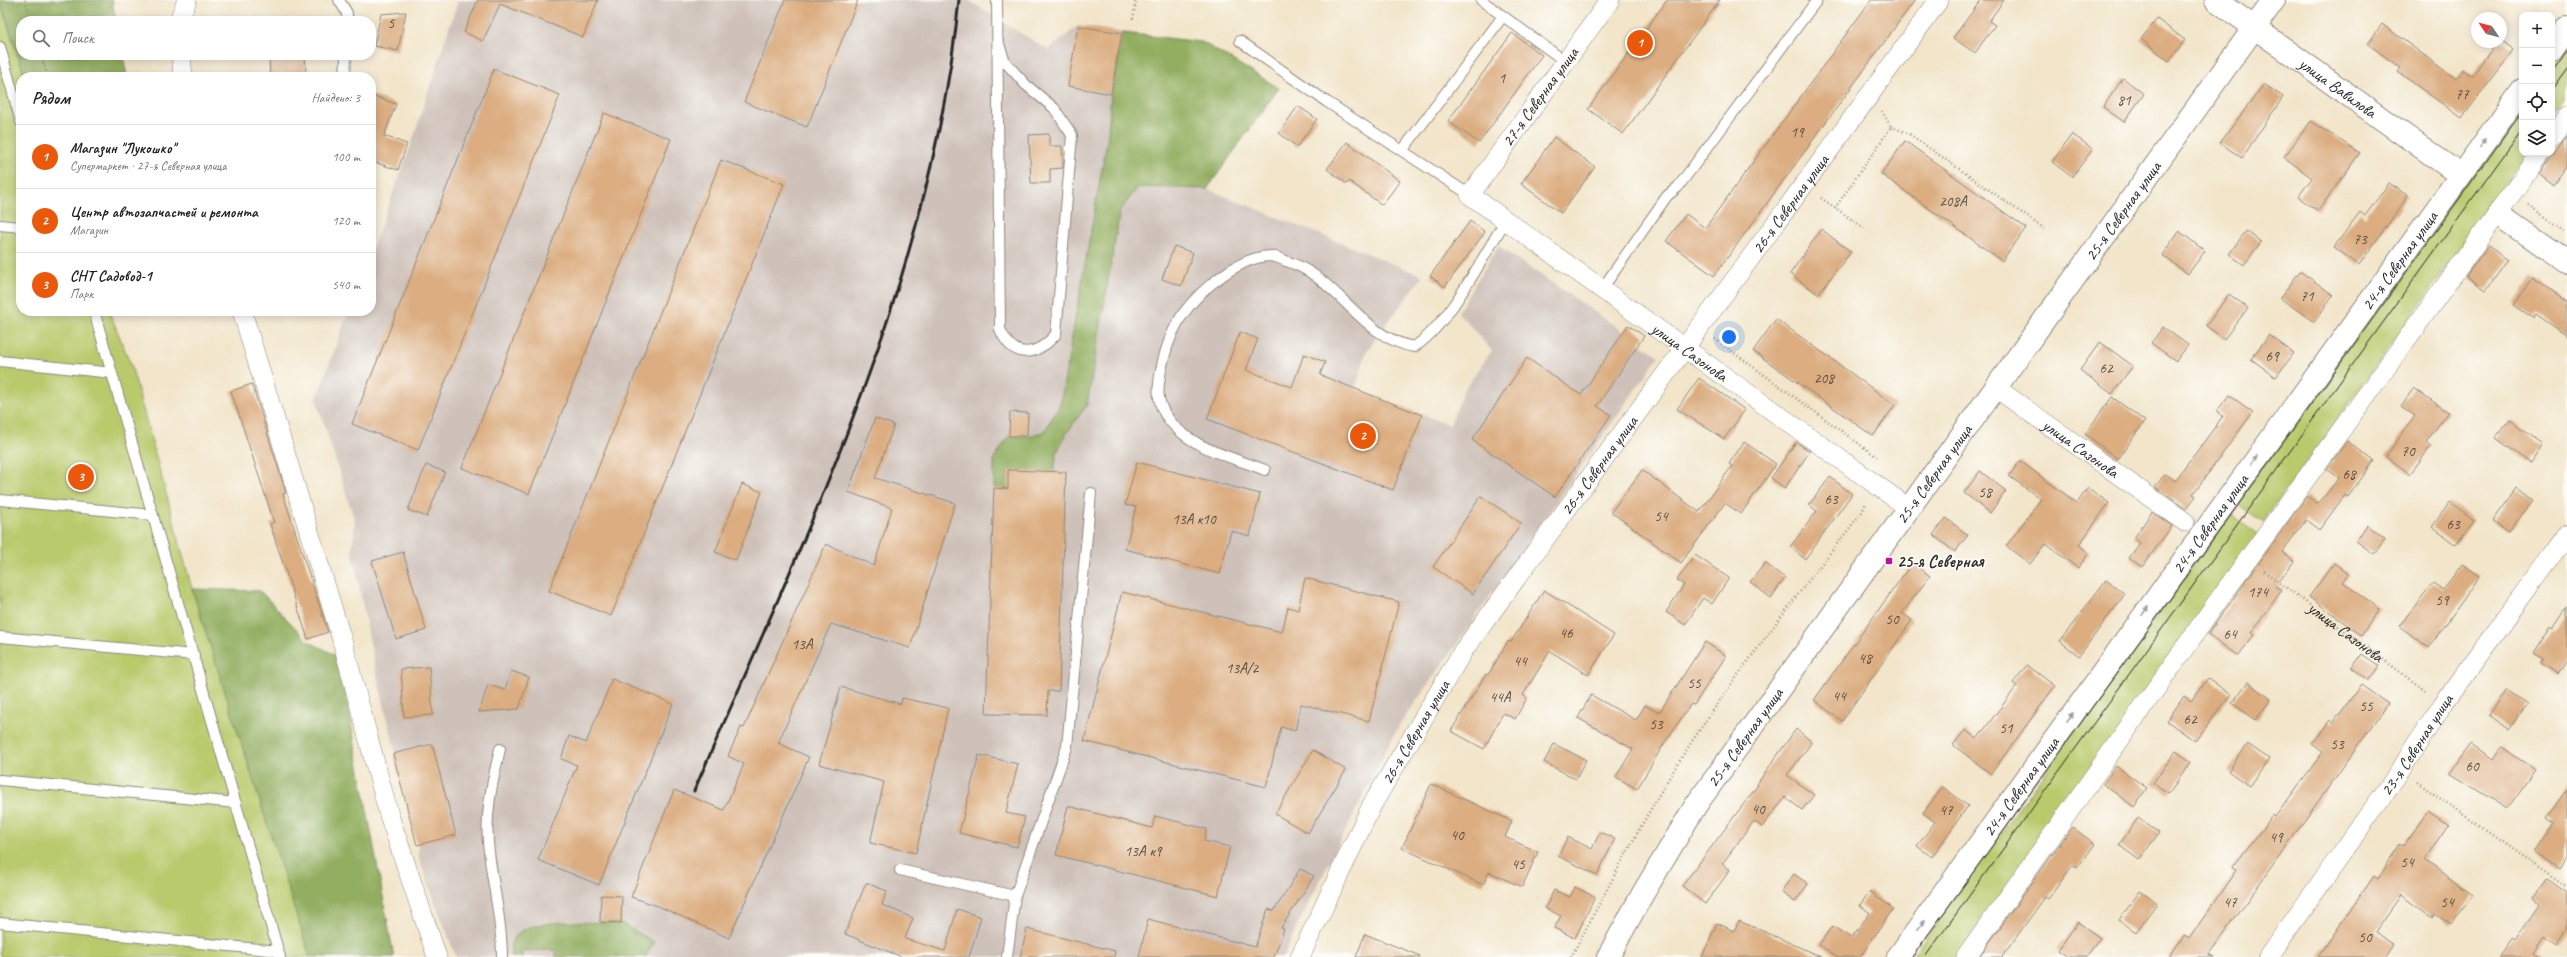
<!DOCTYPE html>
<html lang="ru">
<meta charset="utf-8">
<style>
body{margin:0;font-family:Caveat,sans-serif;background:#f2f2f2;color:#222}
.controls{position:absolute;right:12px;top:12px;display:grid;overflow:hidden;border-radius:8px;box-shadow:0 2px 10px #0003}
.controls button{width:36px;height:36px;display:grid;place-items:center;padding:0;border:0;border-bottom:1px solid #e0e0e0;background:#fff;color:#222;font:20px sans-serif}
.compass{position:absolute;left:2471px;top:12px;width:36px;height:36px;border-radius:50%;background:#fff;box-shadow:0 2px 10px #0003;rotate:305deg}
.you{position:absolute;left:1729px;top:337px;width:14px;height:14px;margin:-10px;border:3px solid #fff;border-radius:50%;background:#1a73e8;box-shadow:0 0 0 6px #1a73e833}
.badge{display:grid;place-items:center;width:26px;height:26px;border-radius:50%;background:#ea580c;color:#fff;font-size:13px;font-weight:700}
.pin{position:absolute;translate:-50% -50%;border:2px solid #fff;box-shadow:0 1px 4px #0006}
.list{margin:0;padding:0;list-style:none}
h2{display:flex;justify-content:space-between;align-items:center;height:52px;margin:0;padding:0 16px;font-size:17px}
h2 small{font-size:13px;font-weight:400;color:#767676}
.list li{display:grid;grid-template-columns:26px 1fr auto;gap:12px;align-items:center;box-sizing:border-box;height:64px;padding:0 16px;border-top:1px solid #e0e0e0}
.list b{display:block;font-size:15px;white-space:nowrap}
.list p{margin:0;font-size:13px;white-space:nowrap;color:#767676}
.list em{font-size:13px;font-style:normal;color:#767676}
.icon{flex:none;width:22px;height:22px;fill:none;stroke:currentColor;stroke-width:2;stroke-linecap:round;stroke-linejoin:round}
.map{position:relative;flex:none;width:2567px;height:957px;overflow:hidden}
.search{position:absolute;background:#fff;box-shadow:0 2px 10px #0003;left:16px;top:16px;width:360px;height:44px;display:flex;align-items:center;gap:10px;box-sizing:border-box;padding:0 14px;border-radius:16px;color:#767676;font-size:15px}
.panel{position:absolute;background:#fff;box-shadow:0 2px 10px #0003;left:16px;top:72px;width:360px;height:244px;border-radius:16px}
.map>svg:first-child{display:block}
</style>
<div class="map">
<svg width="2567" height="957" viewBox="0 0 2567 957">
<rect width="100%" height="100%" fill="#fdfcf7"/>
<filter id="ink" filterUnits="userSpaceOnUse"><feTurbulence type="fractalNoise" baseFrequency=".025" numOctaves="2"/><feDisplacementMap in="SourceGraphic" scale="8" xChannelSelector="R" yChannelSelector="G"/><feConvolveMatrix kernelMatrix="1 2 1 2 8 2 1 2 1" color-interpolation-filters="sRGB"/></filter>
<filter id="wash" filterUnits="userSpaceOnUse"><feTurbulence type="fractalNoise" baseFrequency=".012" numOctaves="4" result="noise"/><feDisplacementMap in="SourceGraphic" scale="16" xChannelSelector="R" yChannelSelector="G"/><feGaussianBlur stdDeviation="0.9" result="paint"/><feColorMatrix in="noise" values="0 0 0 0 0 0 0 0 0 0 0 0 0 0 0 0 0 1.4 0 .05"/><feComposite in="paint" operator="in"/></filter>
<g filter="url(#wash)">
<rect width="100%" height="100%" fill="#f2e5ca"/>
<path fill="#cec1b9" d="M458 0H968L1048 50 1078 26 1202 42 1279 88 1207 189 1423 276 1367 350 1355 389 1450 425 1463 391 1492 351 1458 312 1498 246 1659 356 1398 727 1298 924 1284 957H456L419 859 418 845 374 663 352 550 355 522 316 399 349 311H371V252L411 145Z"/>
<path fill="#b9ca6d" stroke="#727a4c" d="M0 2 25 77H21V311H109L131 365 192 589 310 957H0Z
M2567 39V99L2552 120V60Z
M2522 101V153H2529L2263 522 2232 500Z
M2230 514 2259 536 1962 957H1912Z"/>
<path fill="#92ae60" stroke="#5e6c46" d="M0 0H112L116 21H21V55H123L127 77H25Z
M1122 33 1202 42 1279 88 1207 189 1138 187 1120 211 1087 405 1066 434 1057 452 1054 472 1008 470V489L994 488V459L1009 436H1027L1044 432 1060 405 1108 135 1111 94Z
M192 589 260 591 308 641 339 657 394 957H310Z
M563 922 621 923 654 942 646 957H556V950L522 951V957H511C511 953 510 945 512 941 520 924 548 924 563 922Z"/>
<g id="blocks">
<path fill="#dbad81" d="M478 0H598L583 37 500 4 483 41 464 32Z
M785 0H858L807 127 744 102Z
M1667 0H1720L1623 134 1588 109Z
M1871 0H1915L1714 276 1666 241 1686 214 1705 228Z
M1981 0H2004L1989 21 1995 25 1975 53 1953 38Z
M406 12 398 51 374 46 381 14Z
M2157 19 2185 40 2169 61 2141 39Z
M2382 24 2456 79 2463 70 2472 76 2497 42 2501 40 2514 50 2462 118 2398 72 2401 68 2368 44Z
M1078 26 1122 33 1111 94 1068 86Z
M1512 33 1542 55 1479 143 1448 121Z
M269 55H305L306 75 270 77Z
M494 69 560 95 418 450 352 424Z
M2123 78 2144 94 2124 122 2103 107Z
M2264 84 2283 97 2242 158 2220 143Z
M371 95 396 104 384 136 407 144 398 170 374 162 371 166Z
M1298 106 1317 119 1297 147 1279 133Z
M604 113 671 139 529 494 462 468Z
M2311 121 2360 153 2318 211 2298 197 2312 178 2284 157Z
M1049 134V146H1062L1063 168 1050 169V183H1031L1029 135Z
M2072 134 2093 149 2072 177 2052 162Z
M2567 136V167L2553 186 2539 175Z
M1554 137 1595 167 1561 213 1521 184Z
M1905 141 2026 228 2002 261 1881 174Z
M1347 142 1400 181 1382 205 1349 181 1347 184 1327 169Z
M721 160 784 184 611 616 549 591Z
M2389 183 2408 196 2359 265 2334 247 2360 212 2365 216Z
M1470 221 1485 232 1445 287 1430 276Z
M1821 229 1851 252 1818 294 1790 274Z
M2179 231 2205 251 2188 274 2162 255Z
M2246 231 2261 242 2244 265 2229 254Z
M1174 246 1193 253 1181 286 1162 279Z
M2488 246 2508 260 2486 290 2466 276Z
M2300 271 2333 295 2314 322 2280 298Z
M2533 278 2567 302V336L2536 314 2533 318 2514 305Z
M2229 294 2248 308 2224 339 2206 326Z
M1776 319 1895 405 1873 436 1753 351Z
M1628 325 1644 336 1597 406 1611 415 1555 497 1472 440 1527 358 1581 395Z
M2163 327 2188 345 2176 361 2151 343Z
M1240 332 1258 339 1246 370 1292 387 1304 354 1325 362 1320 375 1422 415 1393 490 1207 419Z
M2269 335 2294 353 2276 377 2251 359Z
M2100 342 2133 366 2112 394 2080 370Z
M1699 378 1745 410 1724 439 1677 409Z
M252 384 286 493 283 494 328 632 308 639 270 524 274 522 231 391Z
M2414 388 2448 412 2426 442 2431 446 2410 474 2386 456 2415 416 2401 406Z
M2229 395 2253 412 2193 494 2196 496 2186 509 2155 487 2165 474 2175 481 2223 416 2217 411Z
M2112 397 2145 421 2118 459 2085 434Z
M1010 412 1028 413 1027 436H1009Z
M875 418 894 425 875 478 955 503 910 648 831 624 778 743 809 757 729 938 658 906 631 897 674 790 724 810 744 764 728 756 741 727 744 728 826 544 874 566 892 508 848 492Z
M2510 420 2543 444 2530 463 2496 438Z
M2347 441 2374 461 2348 497 2345 495 2319 530 2306 520 2282 552 2294 561 2276 586 2282 590 2251 633 2254 635 2238 656 2208 634 2307 496 2318 504 2339 478 2327 469Z
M1744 442 1776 464 1741 514 1725 503 1681 563 1611 512 1642 470 1699 512 1732 466 1729 464Z
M1796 442 1810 451 1785 488 1771 478Z
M2020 461 2077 503 2088 488 2109 503 2079 545 2089 553 2078 568 2045 544 2030 564 2006 546 2041 499 2009 476Z
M1137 462 1260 494 1250 536 1231 531 1220 574 1125 549 1136 507 1125 505Z
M426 465 445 472 427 517 408 510Z
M1008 470 1066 472 1059 691H1048L1047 715 986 714 994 488 1008 489Z
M1980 471 2006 491 1990 513 1964 493Z
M1830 477 1852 494 1805 559 1790 547 1817 511 1809 505Z
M742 484 762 492 736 560 715 552Z
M2517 488 2533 500 2509 532 2493 521Z
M1481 496 1521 523 1473 594 1433 567Z
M2450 502 2474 520 2456 545 2432 527Z
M2152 512 2172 526 2142 567 2129 558 2140 543 2134 538Z
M1946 518 1968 535 1955 552 1933 535Z
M2367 525 2385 539 2374 554 2356 541Z
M403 552 426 630 396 639 372 561Z
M1695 555 1729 578 1712 604 1703 598 1685 625 1666 612 1684 585 1677 580Z
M1765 563 1785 578 1771 598 1750 582Z
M1912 563 1930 576 1902 613 1912 620 1842 721 1814 700Z
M2334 563 2349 574 2343 582 2380 609 2361 635 2309 597Z
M2462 564 2480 576 2429 648 2399 626 2433 583 2443 590Z
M1305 578 1399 602 1369 721 1301 704 1295 731 1281 727 1266 787 1084 741 1122 592 1282 632 1288 607 1298 610Z
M2106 580 2125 594 2079 656 2060 641Z
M1544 590 1614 635 1588 675 1550 651 1523 695 1527 698 1515 719 1503 713 1484 749 1451 731 1486 674 1488 675 1508 641 1511 642Z
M2567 607V659L2557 674 2540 663 2543 659 2534 653 2551 626 2553 628Z
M1705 642 1726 656 1694 705 1691 704 1665 742 1637 789 1616 777 1633 749 1578 718 1591 695 1636 720 1645 705 1659 713Z
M2362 654 2379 666 2369 680 2352 668Z
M2027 665 2055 686 1991 774 1953 745 1965 730 1977 739 2017 686 2013 683Z
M429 667 433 715 404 717 401 669Z
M511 671 529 677 519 709 479 712 488 685 505 690Z
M2208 678 2231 695 2195 741 2167 721 2184 696 2191 701Z
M612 679 673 704 599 885 538 860 577 765 561 759 569 736 586 743Z
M2248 682 2271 699 2256 720 2232 703Z
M2361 685 2388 704 2209 954 2214 957H2169L2184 936 2189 939 2236 870 2232 868 2273 815 2275 817 2323 752 2312 744 2330 720 2333 723Z
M841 687 901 704 902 698 948 708 916 853 870 843 884 782 819 764Z
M2507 690 2527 704 2509 729 2489 715Z
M1796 729 1812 742 1787 775 1814 795 1802 810 1785 797 1762 827 1754 821 1722 864 1730 870 1705 904 1682 886 1758 785 1757 784Z
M432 744 456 835 417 845 393 754Z
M1554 744 1586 760 1576 779 1544 762Z
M2248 744 2269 759 2249 786 2228 771Z
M2471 744 2493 759 2502 747 2535 770 2507 809 2450 773Z
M1313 750 1346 770 1308 833 1275 814Z
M2176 751 2191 762 2168 794 2153 783Z
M979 755 1018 764 1006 813 1025 817 1017 847 959 833Z
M2116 766 2147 788 2134 807 2103 784Z
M1431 784 1512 821 1505 837 1538 852 1522 887 1489 872 1483 885 1402 848Z
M1943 787 1968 806 1932 857 1917 846 1935 822 1923 813Z
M2567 789V857L2560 868 2535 851 2554 822 2547 817Z
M1068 806 1152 828 1155 816 1207 829 1204 841 1230 847 1218 896 1056 855Z
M2428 811 2448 825 2424 860 2473 895 2451 925 2435 914 2432 918 2401 895 2375 932 2394 944 2385 957H2318L2374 876 2378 879 2400 844 2403 846Z
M2138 818 2159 833 2139 860 2119 845Z
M2072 827 2095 844 2077 868 2073 865 2048 899 2045 897 2002 957H1979Z
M1600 832 1615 839 1597 875 1558 856 1568 837 1592 849Z
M1300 869 1314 876 1281 928 1284 929 1274 957H1139L1148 919 1255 947 1268 909 1274 911Z
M1794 874 1808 884 1795 902 1781 892Z
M2547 880 2567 894V931L2557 945 2545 936 2534 952 2541 957H2498L2512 937 2515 939 2538 906 2532 901Z
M866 883 887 891 882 905 913 918 905 939 945 951 957 909 981 917 969 957H902L845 934Z
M1575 887 1595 897 1575 938 1554 928 1561 916 1545 908 1554 890 1570 897Z
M1870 891 1893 909 1860 957H1838L1819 945 1832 926 1851 938 1870 913 1860 905Z
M2140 891 2157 903 2136 932 2119 920Z
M601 895 622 896 621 923 600 922Z
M1739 921 1779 938 1821 957H1702L1717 923 1734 931Z
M2078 922 2100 938 2086 957H2068L2058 950Z
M1027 929 1115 951 1114 957H1020Z
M1365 934 1420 956V957H1356Z"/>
</g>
</g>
<g filter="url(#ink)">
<use href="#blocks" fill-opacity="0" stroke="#8e887a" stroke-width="1"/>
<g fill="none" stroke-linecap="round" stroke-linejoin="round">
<defs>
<path id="service" d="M339 0 347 13V21
M997 0 1000 329C1013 360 1036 357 1056 334L1072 135 1054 108 1026 85 1005 62 998 41
M1481 0 1566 62
M1240 41 1327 102 1470 195
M0 47 21 122
M345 77 346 55
M1402 151 1503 16
M0 225 21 227
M1602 289 1667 196 1678 187 1817 0
M94 311 280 957
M0 361 112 373
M1265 470C1230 456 1186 448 1165 414 1156 399 1158 386 1161 370 1165 351 1171 331 1183 314 1200 290 1240 256 1271 256 1276 257 1282 259 1286 261 1337 276 1361 338 1414 347 1449 325 1483 256 1506 220
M0 500 153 515
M0 637 194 655
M500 749C492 783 484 817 489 852 493 887 502 921 502 957
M0 780 236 803
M900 870 1015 896
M0 923 278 951
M1007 957 1015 896 1067 747 1091 493"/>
<g id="minor">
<path id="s2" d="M1610 0 1470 195 1910 509"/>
<path d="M179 21 187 0"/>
<path d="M181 55 183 77"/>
<path d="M2552 138 2567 117"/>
<path d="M242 311 342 640 389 815 437 957"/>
<path id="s3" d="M1996 388 2185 522"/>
<path id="s4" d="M1300 957 1372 805 1463 651 1939 0"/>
<path d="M1966 957 2215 605 2541 153"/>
<path id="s5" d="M2268 957 2400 771 2443 704 2567 534"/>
</g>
<g id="tertiary">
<path id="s6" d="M2216 0 2460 175"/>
<path d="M2498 214 2567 262"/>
</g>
<g id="secondary">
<path d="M2552 49 2567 28"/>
<path id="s7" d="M1608 957 1642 895 1696 805 2274 0"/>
<path id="s8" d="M1898 957 2522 90"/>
</g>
</defs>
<use href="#service" stroke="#8e887a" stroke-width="12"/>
<use href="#minor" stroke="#8e887a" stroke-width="20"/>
<use href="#tertiary" stroke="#8e887a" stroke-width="24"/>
<use href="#secondary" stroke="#8e887a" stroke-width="24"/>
<g stroke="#8e887a" stroke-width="2.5" stroke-dasharray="1 3" stroke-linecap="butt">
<path d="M25 0 31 21"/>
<path d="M1133 19 1136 0"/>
<path d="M41 55 48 77"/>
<path d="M1891 127 1908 133 2046 230"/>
<path d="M1821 198 1864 228"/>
<path d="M2528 205 2567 232"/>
<path d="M1835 208 1891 127 1882 111"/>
<path d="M1715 339 1877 457"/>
<path id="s1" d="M2264 571 2427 692"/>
<path d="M2417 782 2567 888"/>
<path d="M1571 957C1612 881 1651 802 1699 731 1750 655 1806 584 1862 512L1866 503"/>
</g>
<use href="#service" stroke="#fff" stroke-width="10"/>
<use href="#minor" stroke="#fff" stroke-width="19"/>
<use href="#tertiary" stroke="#fff" stroke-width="22"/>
<use href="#secondary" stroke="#fff" stroke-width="22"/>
<path stroke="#2b2b2b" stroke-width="1" d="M2552 71 2567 50
M2552 89 2567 68
M1912 957 2522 112
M1925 957 2522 130"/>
<path stroke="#2b2b2b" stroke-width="3" d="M694 791C805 536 931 280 959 0"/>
</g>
<defs><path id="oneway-solid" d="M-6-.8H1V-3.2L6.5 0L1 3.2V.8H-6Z"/></defs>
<g fill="#a0a0a0">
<use href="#oneway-solid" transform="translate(2483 143) rotate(-54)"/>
<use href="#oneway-solid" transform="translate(2254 460) rotate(-54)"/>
<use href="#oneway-solid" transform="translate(2145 611) rotate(-54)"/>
<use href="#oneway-solid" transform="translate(2070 717) rotate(-54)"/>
<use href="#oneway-solid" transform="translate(1921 925) rotate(-54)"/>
</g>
</g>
<rect fill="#b5179e" stroke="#fdfcf7" stroke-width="1.5" x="1885" y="557" width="8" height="8" rx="2"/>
<g text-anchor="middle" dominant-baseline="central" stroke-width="3.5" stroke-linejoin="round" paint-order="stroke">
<g font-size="15" fill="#574c40">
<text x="391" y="23">5</text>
<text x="1502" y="78">1</text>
<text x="2462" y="94">77</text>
<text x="2124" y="100">81</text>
<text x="1797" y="132">19</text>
<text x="1953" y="201">208А</text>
<text x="2360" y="239">73</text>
<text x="2307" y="296">71</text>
<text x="2272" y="356">69</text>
<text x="2106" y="368">62</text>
<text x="1824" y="378">208</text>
<text x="2408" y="451">70</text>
<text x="2349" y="474">68</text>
<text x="1985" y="492">58</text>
<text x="1831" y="499">63</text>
<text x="1661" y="516">54</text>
<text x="1194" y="519">13А к10</text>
<text x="2453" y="524">63</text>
<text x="2258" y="592">174</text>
<text x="2442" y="600">59</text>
<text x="1892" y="619">50</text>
<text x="1566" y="633">46</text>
<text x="2230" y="634">64</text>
<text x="802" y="644">13А</text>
<text x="1865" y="658">48</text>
<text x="1520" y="661">44</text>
<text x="1242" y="668">13А/2</text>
<text x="1694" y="683">55</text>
<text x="1839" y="696">44</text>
<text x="1500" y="697">44А</text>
<text x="2366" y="706">55</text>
<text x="2190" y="719">62</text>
<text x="1656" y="724">53</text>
<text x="2006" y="728">51</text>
<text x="2337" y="744">53</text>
<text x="2472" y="766">60</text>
<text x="1758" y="809">40</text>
<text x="1946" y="810">47</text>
<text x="1457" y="835">40</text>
<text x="2276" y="837">49</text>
<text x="1143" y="851">13А к9</text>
<text x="2407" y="862">54</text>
<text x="1518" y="864">45</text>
<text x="2230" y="902">47</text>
<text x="2447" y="902">54</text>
<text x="2365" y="937">50</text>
</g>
<g font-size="17" fill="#2b2b2b" stroke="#fdfcf7">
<text stroke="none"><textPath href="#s6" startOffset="150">улица Вавилова</textPath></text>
<text transform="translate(1540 97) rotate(-54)">27-я Северная улица</text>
<text stroke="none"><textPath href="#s4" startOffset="901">26-я Северная улица</textPath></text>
<text stroke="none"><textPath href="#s7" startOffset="907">25-я Северная улица</textPath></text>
<text stroke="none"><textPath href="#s8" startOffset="858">24-я Северная улица</textPath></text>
<text stroke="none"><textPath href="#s2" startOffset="510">улица Сазонова</textPath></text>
<text stroke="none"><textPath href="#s3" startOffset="104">улица Сазонова</textPath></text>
<text stroke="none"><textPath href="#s4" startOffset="577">26-я Северная улица</textPath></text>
<text stroke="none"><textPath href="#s7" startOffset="583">25-я Северная улица</textPath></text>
<text stroke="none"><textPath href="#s8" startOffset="534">24-я Северная улица</textPath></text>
<text stroke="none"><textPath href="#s1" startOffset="102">улица Сазонова</textPath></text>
<text stroke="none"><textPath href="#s4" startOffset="253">26-я Северная улица</textPath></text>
<text stroke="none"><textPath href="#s7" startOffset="259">25-я Северная улица</textPath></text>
<text stroke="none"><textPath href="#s5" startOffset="259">23-я Северная улица</textPath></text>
<text stroke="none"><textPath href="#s8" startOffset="210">24-я Северная улица</textPath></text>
</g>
<g font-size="17" font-weight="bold" fill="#2b2b2b" stroke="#fdfcf7" text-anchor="start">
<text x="1897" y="561">25-я Северная</text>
</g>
</g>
</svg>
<div class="controls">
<button>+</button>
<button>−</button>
<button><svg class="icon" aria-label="locate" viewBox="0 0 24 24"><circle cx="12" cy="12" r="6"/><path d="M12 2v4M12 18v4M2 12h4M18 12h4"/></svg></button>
<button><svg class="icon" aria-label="layers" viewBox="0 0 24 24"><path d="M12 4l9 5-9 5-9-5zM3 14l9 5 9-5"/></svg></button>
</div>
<svg class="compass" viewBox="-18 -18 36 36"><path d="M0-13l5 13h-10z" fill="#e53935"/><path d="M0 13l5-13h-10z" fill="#767676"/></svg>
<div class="you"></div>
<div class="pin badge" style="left:1640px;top:43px">1</div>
<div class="pin badge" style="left:1363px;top:436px">2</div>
<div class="pin badge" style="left:81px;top:477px">3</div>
<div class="search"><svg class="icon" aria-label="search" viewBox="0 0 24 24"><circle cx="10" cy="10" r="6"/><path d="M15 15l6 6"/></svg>Поиск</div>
<section class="panel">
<h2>Рядом<small>Найдено: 3</small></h2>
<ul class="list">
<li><span class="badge">1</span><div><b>Магазин &quot;Лукошко&quot;</b><p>Супермаркет · 27-я Северная улица</p></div><em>100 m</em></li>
<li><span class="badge">2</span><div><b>Центр автозапчастей и ремонта</b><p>Магазин</p></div><em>120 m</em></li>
<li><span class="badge">3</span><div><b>СНТ Садовод-1</b><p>Парк</p></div><em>540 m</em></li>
</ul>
</section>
</div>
